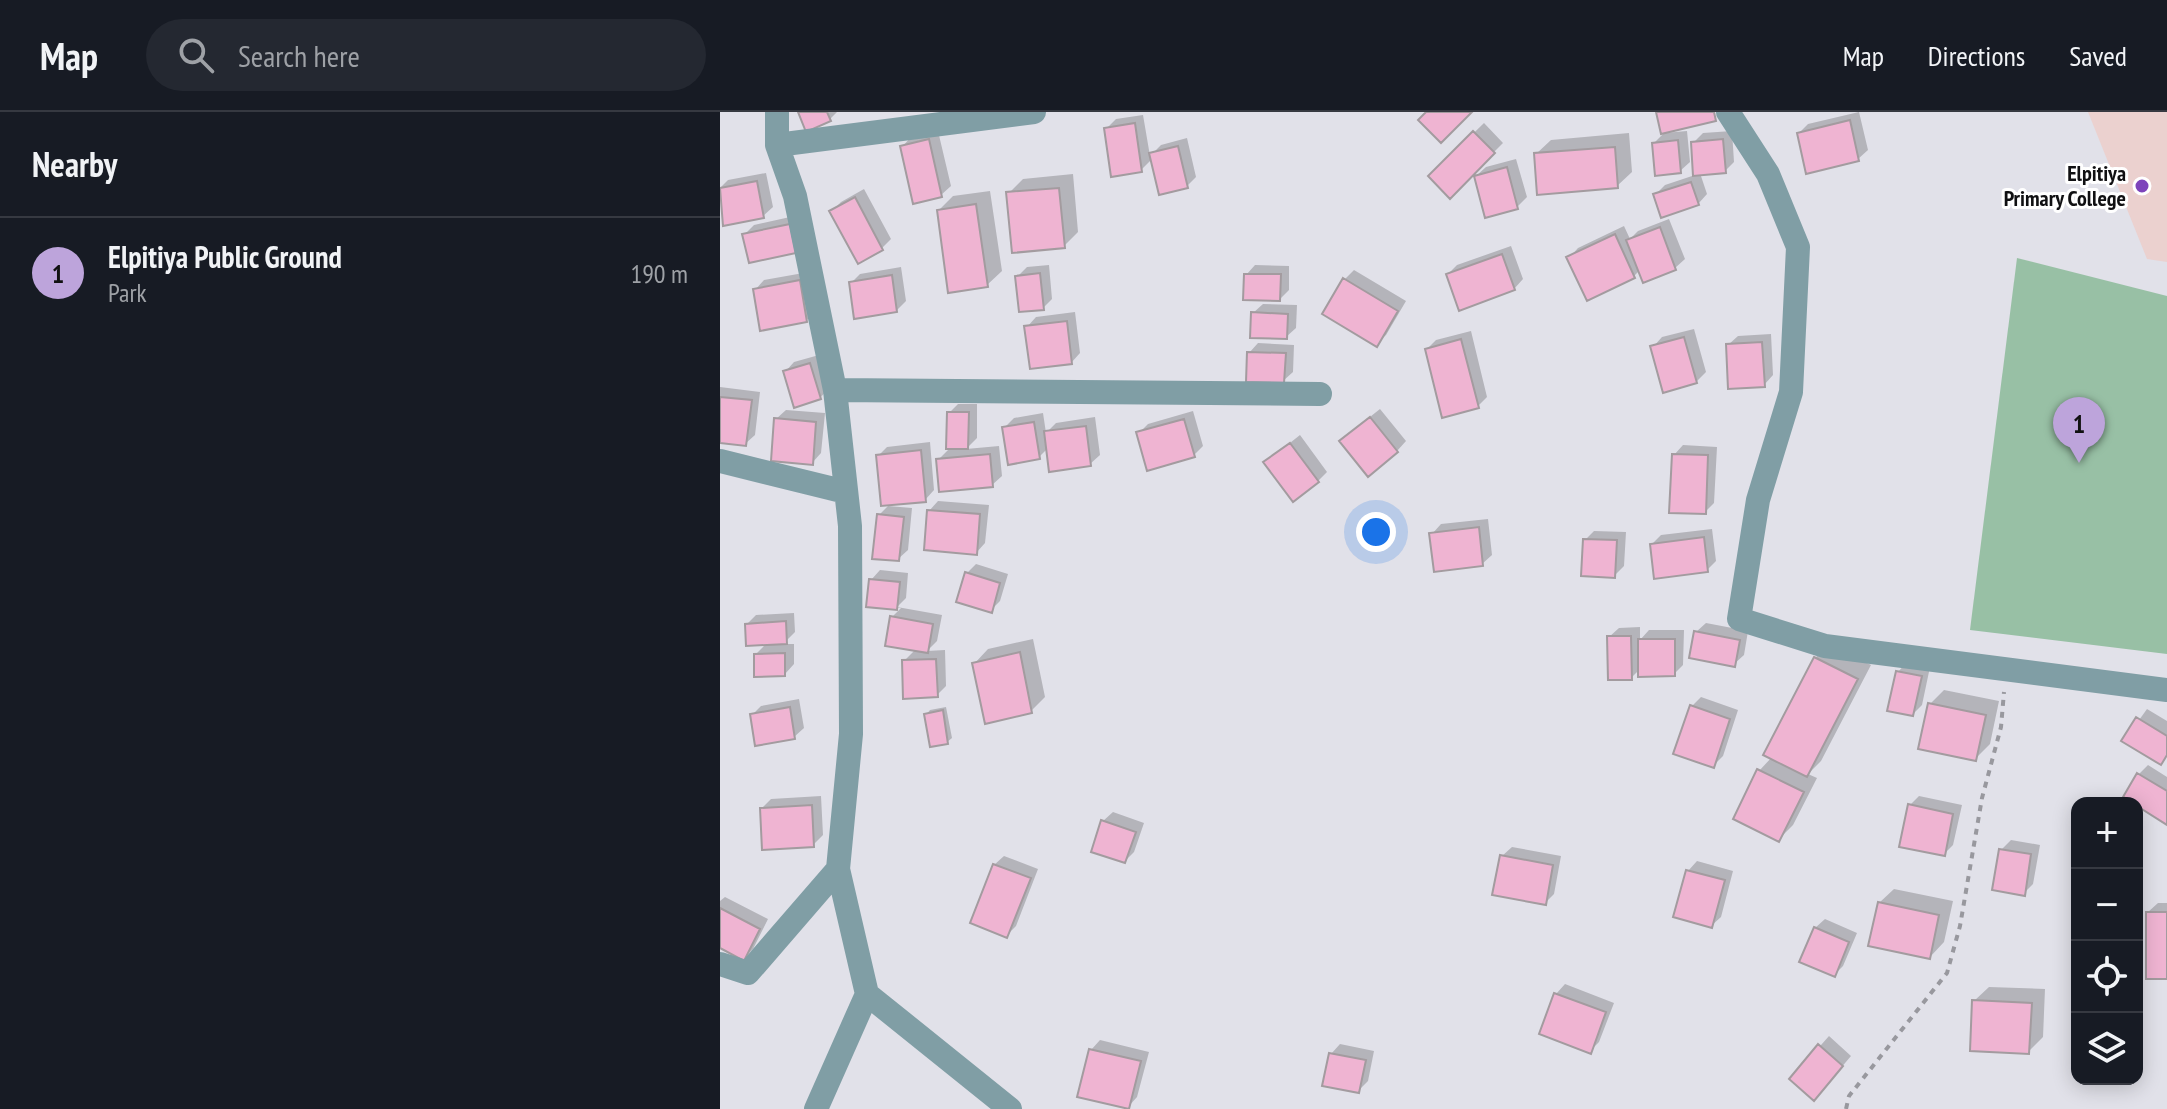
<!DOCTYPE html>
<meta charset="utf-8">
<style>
body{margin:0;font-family:"PT Sans Narrow",sans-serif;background:#242831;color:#f1f3f6}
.controls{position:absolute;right:24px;bottom:24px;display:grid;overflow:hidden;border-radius:16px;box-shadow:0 4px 20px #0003}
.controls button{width:72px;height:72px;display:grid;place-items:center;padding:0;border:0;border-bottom:2px solid #363941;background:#171b24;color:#f1f3f6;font:40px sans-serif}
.you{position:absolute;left:656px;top:420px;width:28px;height:28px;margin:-20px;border:6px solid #fff;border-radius:50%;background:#1a73e8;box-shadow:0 0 0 12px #1a73e833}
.badge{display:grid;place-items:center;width:52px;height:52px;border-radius:50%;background:#bda4db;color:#111;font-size:26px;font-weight:700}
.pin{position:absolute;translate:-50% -66px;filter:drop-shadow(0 2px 4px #0008)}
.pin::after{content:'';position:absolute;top:42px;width:28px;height:24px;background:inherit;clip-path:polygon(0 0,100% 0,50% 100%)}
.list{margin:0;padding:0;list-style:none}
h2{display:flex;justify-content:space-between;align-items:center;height:104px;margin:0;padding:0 32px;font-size:34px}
h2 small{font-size:26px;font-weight:400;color:#9ea1a6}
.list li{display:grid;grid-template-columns:52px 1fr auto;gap:24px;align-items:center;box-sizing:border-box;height:112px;padding:0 32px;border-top:2px solid #363941}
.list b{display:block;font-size:30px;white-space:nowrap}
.list p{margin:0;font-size:26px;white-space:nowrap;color:#9ea1a6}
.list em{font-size:26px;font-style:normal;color:#9ea1a6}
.icon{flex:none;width:44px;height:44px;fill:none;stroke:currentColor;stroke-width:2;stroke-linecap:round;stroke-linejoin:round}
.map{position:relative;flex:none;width:1447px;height:997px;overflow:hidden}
header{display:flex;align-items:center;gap:48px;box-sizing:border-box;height:112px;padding:0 40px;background:#171b24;border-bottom:2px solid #363941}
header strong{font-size:38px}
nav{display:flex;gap:44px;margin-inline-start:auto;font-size:28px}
.search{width:560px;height:72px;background:#242831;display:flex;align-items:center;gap:20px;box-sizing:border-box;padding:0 28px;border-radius:44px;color:#9ea1a6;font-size:30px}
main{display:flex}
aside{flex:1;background:#171b24}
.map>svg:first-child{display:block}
</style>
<header>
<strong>Map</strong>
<div class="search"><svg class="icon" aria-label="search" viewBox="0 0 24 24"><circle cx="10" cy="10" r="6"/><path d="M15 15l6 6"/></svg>Search here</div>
<nav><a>Map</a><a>Directions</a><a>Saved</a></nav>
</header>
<main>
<aside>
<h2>Nearby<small></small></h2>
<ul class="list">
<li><span class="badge">1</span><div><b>Elpitiya Public Ground</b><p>Park</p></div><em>190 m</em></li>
</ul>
</aside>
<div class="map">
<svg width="1447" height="997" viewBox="0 0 1447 997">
<rect width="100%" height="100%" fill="#e1e1e9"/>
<path fill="#ebd1cf" d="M1368 0H1447V150L1427 147Z"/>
<path fill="#98c0a5" d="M1297 146 1447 184V542L1250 518Z"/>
<path fill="#0003" d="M80 0H117L110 7Z
M1139 0 1148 38 1138 47 1079 21 1088 12Z
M423 3 430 44 441 33 467 26 476 65 467 74 432 47 421 58 386 17 396 7Z
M764 11 783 31 730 84 710 64Z
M218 19 231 74 221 83 182 35 191 25Z
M967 19 970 50 960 59 934 31 944 21Z
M1012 19 1014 50 1005 59 980 61 987 82 978 92 936 82 945 73 975 63 973 31 983 21Z
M909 21 912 60 897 74 816 42 831 28Z
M796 47 807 85 797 95 756 64 766 55Z
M46 61 53 95 43 104 5 112 0 76 8 68Z
M353 62 358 120 344 134 289 81 303 67Z
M144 77 171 127 162 136 138 149 111 100 121 90Z
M270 79 282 159 267 173 219 98 233 84Z
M79 103 84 130 25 122 34 113Z
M949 107 965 147 955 156 920 158 914 164 849 146 858 136 904 114 910 127 918 119Z
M791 134 803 167 794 177 728 162 737 153Z
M329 153 332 187 323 196 297 165 307 155Z
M535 153 569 154V178L560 187 526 163Z
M181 155 186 189 176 199 131 171 140 162Z
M634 158 686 189 666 223 656 232 625 167Z
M89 160 95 199 86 209 35 178 44 168Z
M543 192 577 193 576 216 566 225 533 201Z
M355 200 360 241 351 251 307 215 316 205Z
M974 217 986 260 976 270 933 235 942 225Z
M751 219 767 285 758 294 707 237 716 228Z
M1051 222 1053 263 1044 273 1008 233 1018 224Z
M538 231 574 233 573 260 563 269 529 241Z
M99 243 109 276 100 286 65 260 74 250Z
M0 275 40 280 35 323 25 332 0 329Z
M238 292H257V326L246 337 279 334 282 364 272 373 218 348 231 335 229 301Z
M660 297 686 329 677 339 631 320Z
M66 298 105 301 101 341 92 351 56 307Z
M473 299 483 334 474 343 419 321 428 312Z
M323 301 326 321 336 311 375 305 380 343 370 352 328 336 319 345 284 316 294 306Z
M580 323 607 360 598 369 546 350Z
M210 330 214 378 205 388 158 344 167 335Z
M963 333 997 335 994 391 985 400 954 343Z
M218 389 269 393 265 431 256 441 209 399Z
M168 394 192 396 188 438 178 447 159 403Z
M768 407 772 443 762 452 712 422 721 412Z
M992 417 996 449 987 458 932 432 941 423Z
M874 419 906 420 904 454 894 464 865 428Z
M256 452 288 462 280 489 271 498 246 462Z
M160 458 188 461 186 486 177 495 222 503 217 529 207 539 225 538 226 574 217 583 184 549 196 537 172 505 181 496 148 493 151 468Z
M74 501 75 520 63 532H74V552L65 562 36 542 47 531 27 512 36 503Z
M986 511 1028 519 1024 543 1014 552 976 520Z
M920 515V528L929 518H964L963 553 954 562 920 557 911 566 889 525 899 516Z
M313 527 325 585 311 599 254 552 268 537Z
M1110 532 1151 553 1101 649 1088 662 1097 666 1073 713 1059 727 1039 659 1052 645 1095 546Z
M1187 550 1210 555 1202 593 1193 602 1178 560Z
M1224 578 1279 589 1270 632 1255 647 1210 592Z
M981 585 1018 598 1003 644 993 654 972 594Z
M79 587 84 616 74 625 32 603 41 594Z
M226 595 232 626 227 630 206 603 210 598Z
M1427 597 1447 609V644L1440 651 1404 629Z
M1428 653 1447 665V710L1405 685 1419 662Z
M101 684 103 723 93 733 42 696 51 687Z
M1199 684 1242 693 1233 733 1224 742 1190 693Z
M393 700 424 711 414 740 405 749 383 709Z
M1291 728 1320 733 1313 772 1304 781 1281 738Z
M792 735 841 744 834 782 825 791 782 744Z
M284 744 318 757 296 814 287 823 274 753Z
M977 749 1013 759 1001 805 991 814 968 759Z
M1174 777 1233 789 1224 830 1210 845 1159 791Z
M5 785 48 807 33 837 24 846 0 834V789Z
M1438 791H1447V865L1428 800Z
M1105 807 1137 821 1123 854 1114 863 1095 816Z
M845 872 894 891 879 930 870 939 821 921 836 882Z
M1269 875 1325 877 1323 925 1308 940 1254 889Z
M1109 924 1131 944 1103 977 1071 967Z
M380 928 429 940 417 985 408 995 371 938Z
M620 932 654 939 648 969 638 979 611 942Z"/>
<path fill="#efb4d2" stroke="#a39b9f" stroke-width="2" d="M78 0H107L111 9 86 20Z
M706 0H752L721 31 698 8Z
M936 0H994L996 9 941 22Z
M1130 8 1139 49 1086 62 1077 21Z
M415 11 422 60 391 65 384 16Z
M753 19 775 41 730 87 708 64Z
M209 27 222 85 193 92 180 34Z
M1003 27 1006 61 973 64 971 30Z
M958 28 961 61 935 64 932 31Z
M458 34 468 76 439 83 429 41Z
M895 35 898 76 817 83 814 41Z
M787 55 798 97 765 106 754 64Z
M37 69 44 106 3 114 0 76Z
M971 70 979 93 941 106 933 82Z
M339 76 345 136 292 141 286 80Z
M135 85 163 138 138 152 109 99Z
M256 92 268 175 228 181 217 98Z
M70 112 76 141 29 151 22 122Z
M940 115 956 158 923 171 906 128Z
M895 122 915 166 867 189 846 145Z
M782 142 795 178 739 199 726 162Z
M320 161 324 198 299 200 295 164Z
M524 162H561L560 189 523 188Z
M172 163 177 200 134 207 129 170Z
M623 166 678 199 657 235 602 202Z
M80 168 87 210 40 219 33 177Z
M531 200 568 202 567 227 530 226Z
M347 209 352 252 310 257 304 214Z
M964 225 977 271 943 281 930 234Z
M741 227 759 296 722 306 705 237Z
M1042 230 1045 275 1008 277 1006 232Z
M527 240 566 241 564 271 526 270Z
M90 251 101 287 74 296 63 259Z
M0 285 32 288 26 334 0 331Z
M227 300H249L248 337H226Z
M650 305 678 340 648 365 619 329Z
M54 306 96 310 93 353 51 349Z
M464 307 475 345 427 359 416 320Z
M314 310 320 347 288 353 282 315Z
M366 314 371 354 329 360 324 319Z
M570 331 599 370 573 390 543 350Z
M201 338 206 390 161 394 156 343Z
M270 342 273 375 219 380 216 347Z
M952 342 988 343 986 402 949 401Z
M207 398 260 402 257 443 204 438Z
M157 402 184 405 179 449 152 447Z
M759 415 763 454 714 460 709 421Z
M984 425 988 460 934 467 930 432Z
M863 427 897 428 895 466 861 464Z
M245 460 280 471 272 501 236 490Z
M149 467 180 470 177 498 146 495Z
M170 504 213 512 208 541 165 534Z
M66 509 67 532 26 534 25 512Z
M974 519 1020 528 1015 555 969 546Z
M887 524H911L912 568H888Z
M918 527H955V564L918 565Z
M300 540 312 601 265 612 252 551Z
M65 541V564L34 565V542Z
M1094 545 1138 567 1087 665 1043 643Z
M216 547 218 585 183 587 182 548Z
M1176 559 1202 564 1193 604 1167 599Z
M1208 591 1266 603 1256 649 1198 637Z
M970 593 1010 607 994 656 953 642Z
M70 595 75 627 35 634 30 602Z
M223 598 228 632 210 635 204 602Z
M1416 605 1447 624V643L1441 653 1401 629Z
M1037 657 1084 680 1059 730 1013 707Z
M1417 661 1447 679V713L1417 694V691L1403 685Z
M1188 692 1233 702 1225 744 1179 735Z
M92 693 94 735 42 738 40 696Z
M381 708 416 720 405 751 371 740Z
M1279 737 1311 742 1305 784 1272 778Z
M780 743 833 753 826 793 772 783Z
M273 752 311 766 287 826 250 811Z
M966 758 1005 768 992 816 953 805Z
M1158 790 1219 803 1210 847 1148 834Z
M0 796 40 817 24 849 0 836Z
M1426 800H1447V867H1426Z
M1094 815 1129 830 1115 865 1079 850Z
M834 881 886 900 871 942 819 922Z
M1252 888 1312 891 1309 942 1250 939Z
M1098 932 1123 954 1094 989 1069 967Z
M369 937 421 949 409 997 357 985Z
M609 941 646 948 639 981 602 974Z"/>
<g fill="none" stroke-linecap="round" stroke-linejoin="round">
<path stroke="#98989e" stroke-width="4" stroke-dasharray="6 6" stroke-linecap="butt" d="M1126 997 1129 984 1227 861 1240 814 1262 686 1281 615 1284 580"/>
<path stroke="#809ea5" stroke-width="24" d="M57 0V33L314 0
M1008 0 1048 62 1078 135 1071 280 1038 388 1019 507 1105 534 1447 578
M57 33 75 84 115 278 130 414 131 622 118 757 147 882 96 997
M115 278 600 282
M0 349 126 380
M0 852 28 861 118 757
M147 882 290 997"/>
</g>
<circle fill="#7d44bb" stroke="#fff" stroke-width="3" cx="1422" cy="74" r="8"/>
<g text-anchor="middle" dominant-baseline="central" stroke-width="6" stroke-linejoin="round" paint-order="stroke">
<g font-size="22" font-weight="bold" fill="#101012" stroke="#fff" text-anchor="end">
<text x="1406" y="61">Elpitiya<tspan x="1406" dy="25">Primary College</tspan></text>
</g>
</g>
</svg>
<div class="controls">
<button>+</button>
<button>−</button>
<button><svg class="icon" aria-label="locate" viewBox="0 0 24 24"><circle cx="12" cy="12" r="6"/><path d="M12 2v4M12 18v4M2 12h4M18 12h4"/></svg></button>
<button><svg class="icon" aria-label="layers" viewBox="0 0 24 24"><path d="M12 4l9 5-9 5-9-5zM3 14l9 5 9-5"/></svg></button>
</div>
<div class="you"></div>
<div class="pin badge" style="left:1359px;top:351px">1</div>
</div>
</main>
